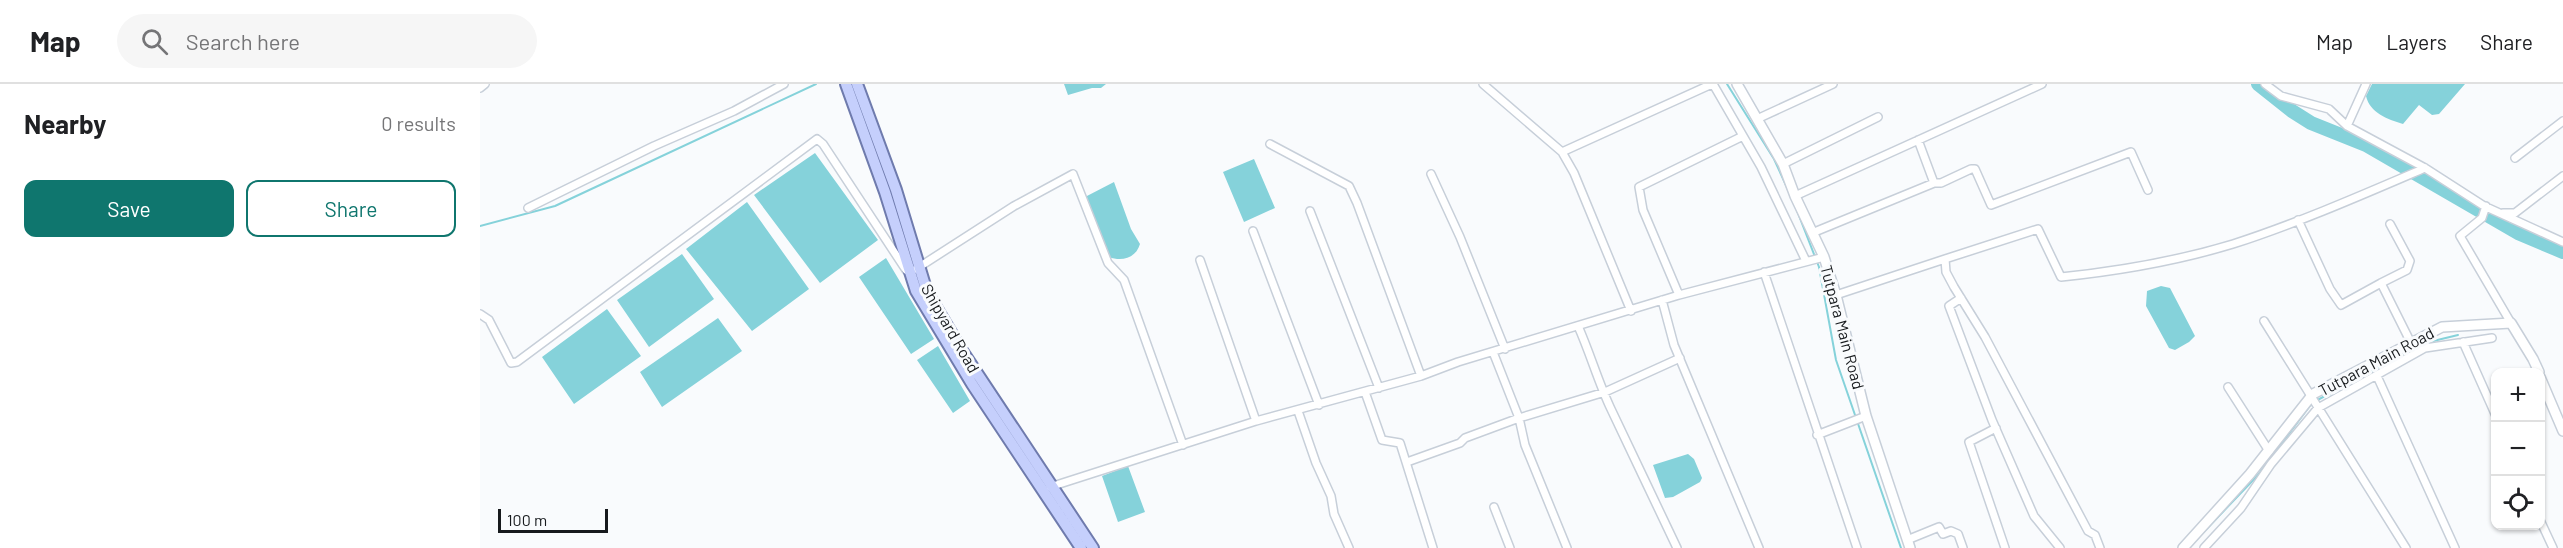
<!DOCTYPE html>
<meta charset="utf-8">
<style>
body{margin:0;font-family:Barlow,sans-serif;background:#f6f6f6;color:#202124}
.controls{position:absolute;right:18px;bottom:18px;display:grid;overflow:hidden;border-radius:12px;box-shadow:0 2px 4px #0004}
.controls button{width:54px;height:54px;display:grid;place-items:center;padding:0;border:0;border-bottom:2px solid #e0e0e0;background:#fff;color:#202124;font:30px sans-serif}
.scale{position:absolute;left:18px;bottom:15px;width:110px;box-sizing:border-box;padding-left:6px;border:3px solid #171a1d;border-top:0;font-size:16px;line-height:21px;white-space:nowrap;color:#171a1d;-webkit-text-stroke:4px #f9fbfd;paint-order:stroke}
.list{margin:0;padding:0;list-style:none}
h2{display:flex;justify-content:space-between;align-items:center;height:78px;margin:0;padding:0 24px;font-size:26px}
h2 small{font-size:20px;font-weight:400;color:#757577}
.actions{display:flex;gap:12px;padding:18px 24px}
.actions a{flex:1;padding:14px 0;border:2px solid #0f766e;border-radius:12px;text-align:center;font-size:21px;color:#0f766e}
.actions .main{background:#0f766e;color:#fff}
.icon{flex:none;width:33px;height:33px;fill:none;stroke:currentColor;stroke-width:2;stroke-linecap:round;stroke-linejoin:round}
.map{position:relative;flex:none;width:2083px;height:464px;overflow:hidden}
header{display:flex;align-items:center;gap:36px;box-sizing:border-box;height:84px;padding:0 30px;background:#fff;border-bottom:2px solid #e0e0e0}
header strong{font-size:28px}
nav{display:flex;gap:33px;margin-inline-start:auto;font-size:21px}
.search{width:420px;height:54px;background:#f6f6f6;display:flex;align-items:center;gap:15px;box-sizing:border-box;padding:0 21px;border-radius:33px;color:#757577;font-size:22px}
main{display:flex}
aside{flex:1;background:#fff}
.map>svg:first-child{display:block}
</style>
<header>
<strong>Map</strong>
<div class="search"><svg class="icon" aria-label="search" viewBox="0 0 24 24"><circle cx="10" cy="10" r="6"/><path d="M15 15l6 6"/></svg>Search here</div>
<nav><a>Map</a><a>Layers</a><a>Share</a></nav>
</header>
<main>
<aside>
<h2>Nearby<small>0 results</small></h2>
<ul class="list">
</ul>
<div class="actions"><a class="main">Save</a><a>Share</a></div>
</aside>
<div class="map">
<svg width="2083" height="464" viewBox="0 0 2083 464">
<rect width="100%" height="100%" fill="#f9fbfd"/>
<path fill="#85d2da" d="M584 0H626L621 4H612L588 11Z
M1892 0H1985L1959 30 1952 31 1939 21 1923 40C1907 35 1890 29 1886 12Z
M335 69 398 156 340 199 274 111Z
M774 75 795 124 764 138 743 88Z
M634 98 651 145 660 160C656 174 642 178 629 173L605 113Z
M267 118 329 205 272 247 206 165Z
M202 170 234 215 169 263 137 216Z
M406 174 454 255 431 270 379 193Z
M1681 202 1690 204 1715 252 1709 258 1695 266 1689 264 1666 222 1667 207Z
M127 225 161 272 94 320 62 273Z
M238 234 262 267 182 323 160 288Z
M458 262 490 317 473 329 437 276Z
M1208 370 1214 375 1222 394 1220 398 1193 413 1185 414 1173 381Z
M648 382 665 428 638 438 622 392Z"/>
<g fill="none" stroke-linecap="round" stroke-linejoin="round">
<path stroke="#85d2da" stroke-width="2" d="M1247 0 1294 75 1310 110
M1316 124 1339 183 1356 276 1421 464
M0 142 75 122 336 0
M1716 456 1778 391 1832 319 1941 260 1978 251"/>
<path stroke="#85d2da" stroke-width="14" d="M1778 0 1812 27 1831 39 1886 61 2038 149 2083 168"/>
<defs>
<path id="minor" d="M1003 0 1082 68 1094 89 1151 227
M1233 0 1281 83 1326 177
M1785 0 1801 12 1849 25 1867 42 1945 84 2004 122 2083 158
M0 4 5 0
M1277 35 1353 0
M1867 42 1886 0
M1438 56 1454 99H1461L1491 85H1495L1511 121 1651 68 1668 106
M790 60 869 102 877 119 941 292
M1082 68 1232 0
M2035 74 2083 37
M1303 80 1398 33
M951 90 980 153 1025 265
M1315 112 1562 0
M2006 122 2002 134 1980 152 2031 239
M48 124 174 62 254 27 304 0
M830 127 899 304
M2023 129H2035L2083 92
M1818 136 1850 205 1861 221 1901 199
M1910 140 1930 177 1927 186 1901 199 1933 263
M773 147 839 321
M1332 149 1454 99
M1465 175 1558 145 1581 193C1639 187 1697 177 1753 160 1818 139 1882 111 1945 84
M720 176 776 337
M436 185 534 122 593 90 628 179 644 196 703 361
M1284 188 1377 464
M1199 211 1163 126 1159 103 1263 52
M1356 211 1465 175 1466 188 1474 203 1505 253 1608 447 1615 451 1620 464
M1481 214 1469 222 1512 336 1554 432 1580 464
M1182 216 1194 261 1279 464
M0 230 9 236 31 279 37 278 337 55 343 60 426 186
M1784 237 1926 464
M1098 242C1110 269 1118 297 1130 323 1152 370 1175 417 1197 464
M1983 258 2016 332
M1013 268 1039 334 1045 361 1087 464
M1897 292 1975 464
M1748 303 1789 367
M885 308 902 356 920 359 953 464
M818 327 836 379 851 412 854 430 869 464
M1516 344 1489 358 1525 464
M1337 351 1386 332
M927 378 980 359 985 354 1039 334 1125 308 1200 274
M570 403 776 337 941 292 978 278 1199 211 1344 173
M1014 423 1030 464
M2060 436 2073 464
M1427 456 1459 443 1463 450 1471 447 1478 450 1483 464
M1724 464 1761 424 1791 380 1838 324 1945 264 2012 254"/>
<path id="tertiary" d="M1257 0 1303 80 1315 112 1344 173 1356 211 1386 332 1430 464
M2060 293 2083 347
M1703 464 1770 390 1833 310 1962 243 2031 239 2053 275 2059 288"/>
<path id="primary" d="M366 0 405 108 436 207 492 300 601 464
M377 0 416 106 447 208 481 265 613 464"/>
</defs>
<use href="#minor" stroke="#c7cfd9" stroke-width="10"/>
<use href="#tertiary" stroke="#c7cfd9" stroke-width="12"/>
<use href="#primary" stroke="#6f7bad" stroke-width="14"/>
<use href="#minor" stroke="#fff" stroke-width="7"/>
<use href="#tertiary" stroke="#fff" stroke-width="9"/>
<use href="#primary" stroke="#c5cffc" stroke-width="10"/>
</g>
<g text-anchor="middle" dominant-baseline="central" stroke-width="6" stroke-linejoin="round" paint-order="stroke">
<g font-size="16" fill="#171a1d" stroke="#f9fbfd">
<text transform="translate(1363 243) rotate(75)">Tutpara Main Road</text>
<text transform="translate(471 244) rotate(60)">Shipyard Road</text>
<text transform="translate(1896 277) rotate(-28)">Tutpara Main Road</text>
</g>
</g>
</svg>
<div class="controls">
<button>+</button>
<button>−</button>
<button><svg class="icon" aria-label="locate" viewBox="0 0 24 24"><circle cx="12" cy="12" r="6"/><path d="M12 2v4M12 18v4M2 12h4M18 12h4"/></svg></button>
</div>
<div class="scale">100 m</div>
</div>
</main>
